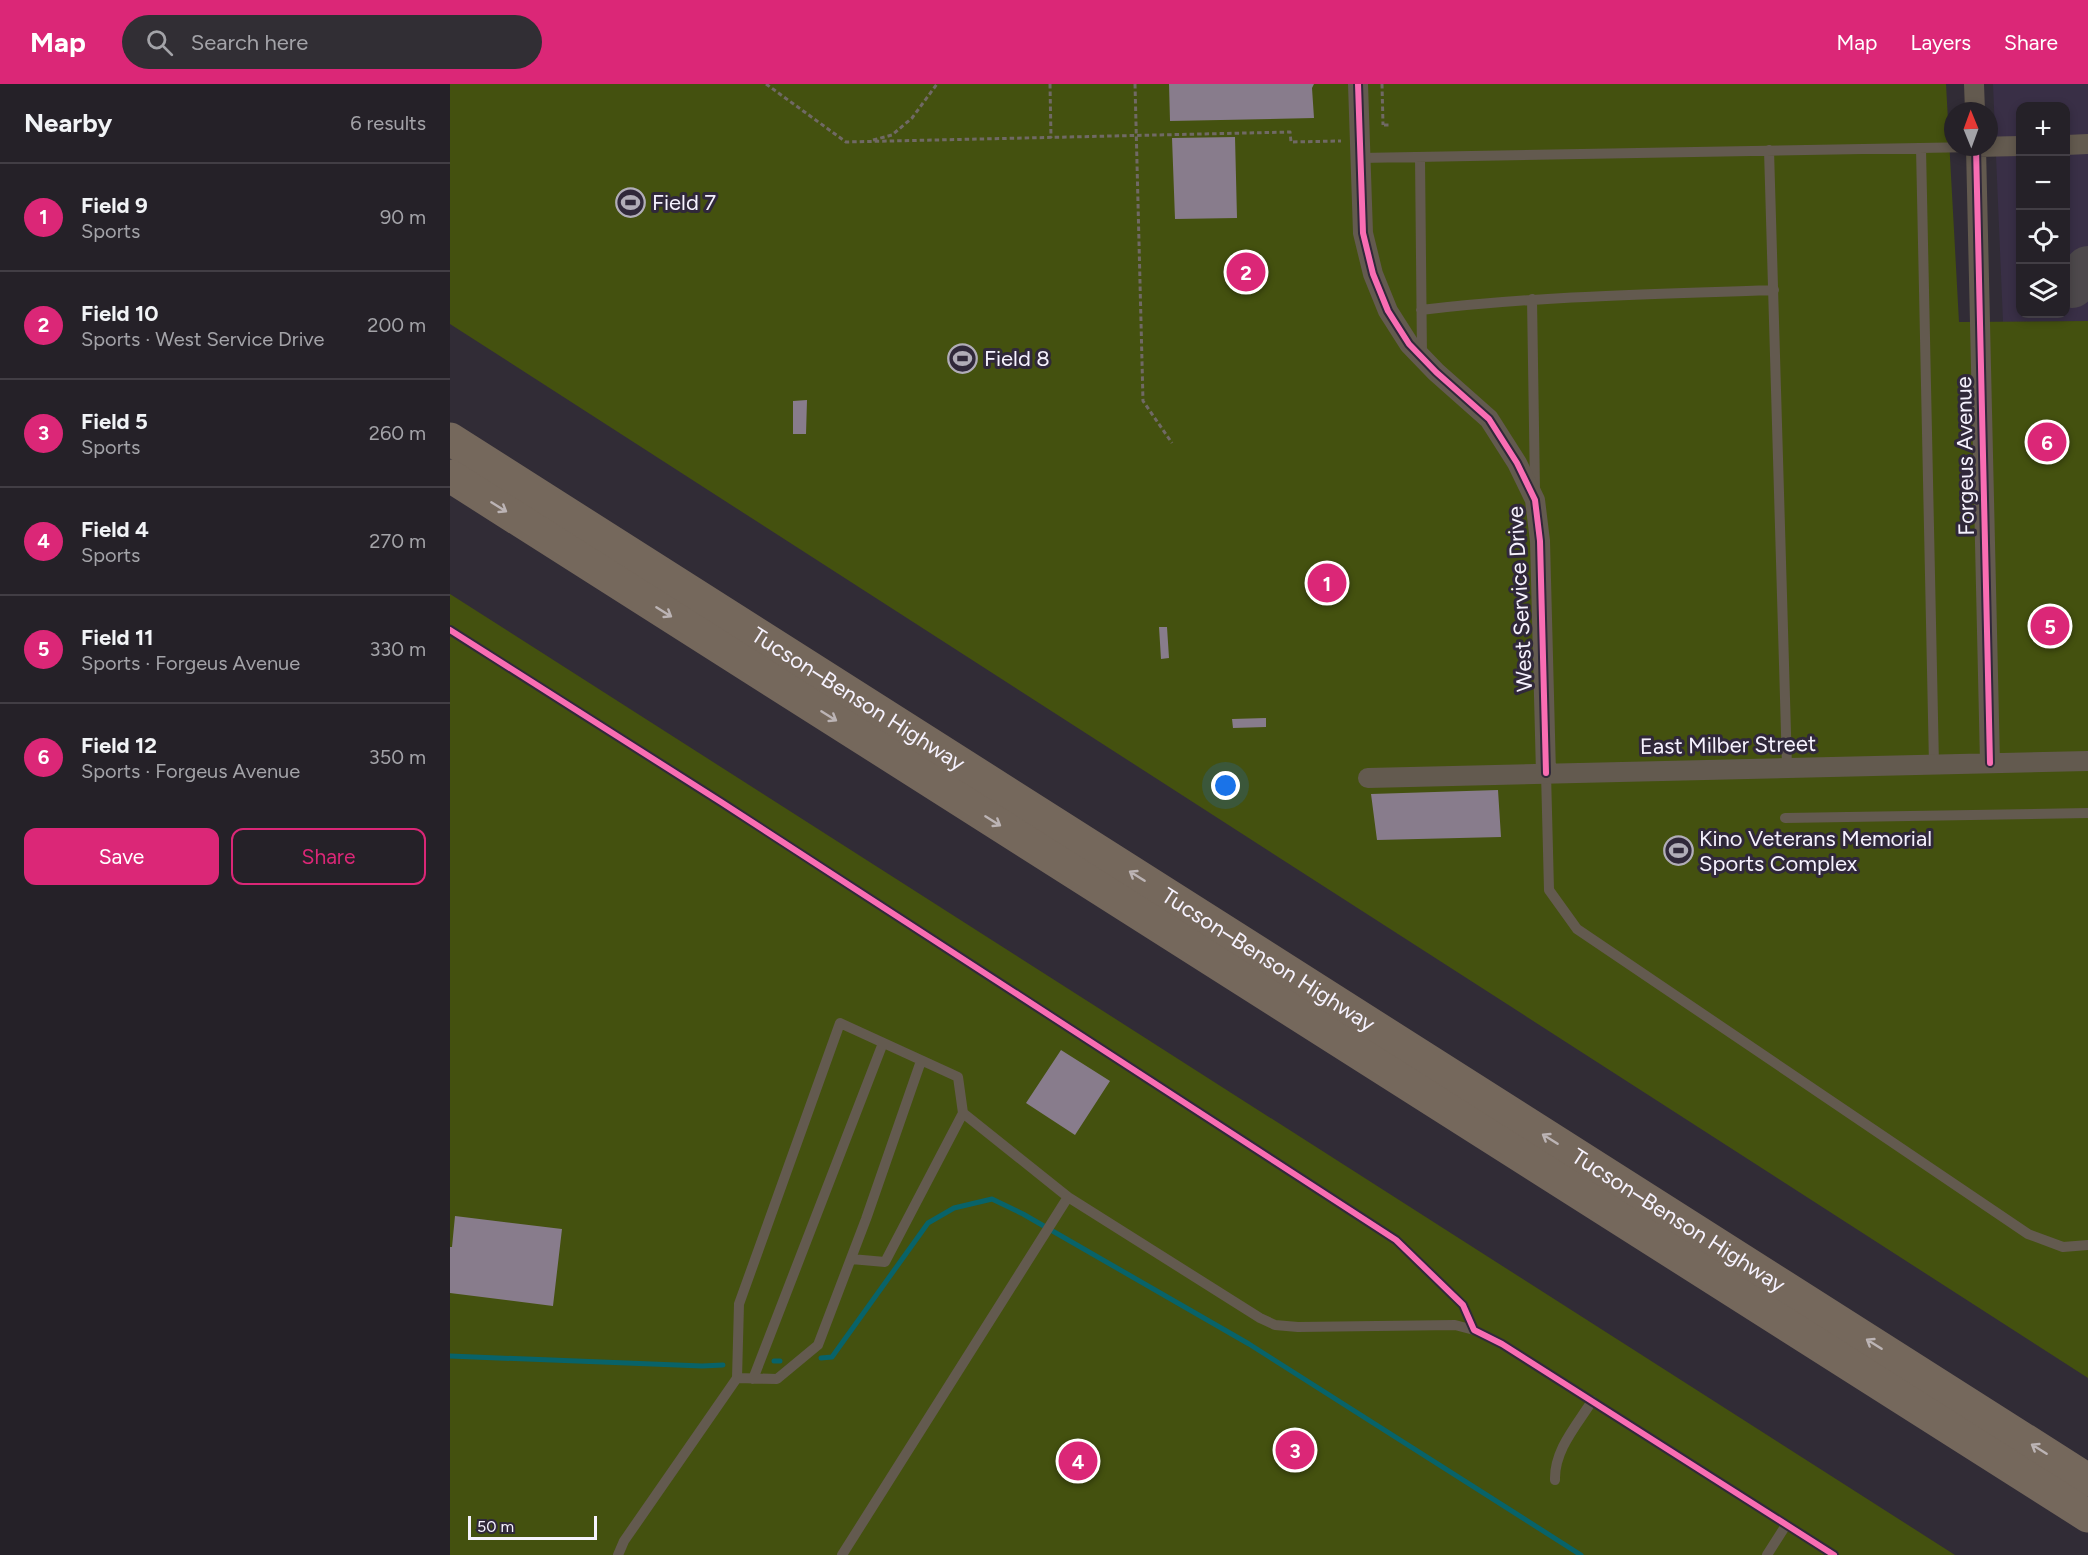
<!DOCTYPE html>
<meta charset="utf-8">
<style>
body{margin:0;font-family:Figtree,sans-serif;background:#312e34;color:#f1f3f6}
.controls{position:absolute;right:18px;top:18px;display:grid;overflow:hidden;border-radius:12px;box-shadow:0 3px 9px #0003}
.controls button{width:54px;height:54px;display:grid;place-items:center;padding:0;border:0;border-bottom:2px solid #423e45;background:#252128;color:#f1f3f6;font:30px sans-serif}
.compass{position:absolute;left:1494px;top:18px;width:54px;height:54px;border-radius:50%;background:#252128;box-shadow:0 3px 9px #0003;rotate:359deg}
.scale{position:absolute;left:18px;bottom:15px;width:129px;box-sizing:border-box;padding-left:6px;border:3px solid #f6f2fe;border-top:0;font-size:16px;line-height:21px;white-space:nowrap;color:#f6f2fe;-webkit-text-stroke:4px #30283a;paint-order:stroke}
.you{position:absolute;left:776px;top:702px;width:21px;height:21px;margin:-15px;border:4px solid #fff;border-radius:50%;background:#1a73e8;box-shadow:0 0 0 9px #1a73e833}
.badge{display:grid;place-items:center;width:39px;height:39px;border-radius:50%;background:#db2777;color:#fff;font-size:20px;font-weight:700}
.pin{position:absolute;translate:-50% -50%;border:3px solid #fff;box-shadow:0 2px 6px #0006}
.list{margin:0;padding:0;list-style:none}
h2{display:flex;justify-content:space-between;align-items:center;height:78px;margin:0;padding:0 24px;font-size:26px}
h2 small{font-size:20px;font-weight:400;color:#a3a3a8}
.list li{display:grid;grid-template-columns:39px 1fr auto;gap:18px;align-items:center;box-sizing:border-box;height:108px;padding:0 24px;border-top:2px solid #423e45}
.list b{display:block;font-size:22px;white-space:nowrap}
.list p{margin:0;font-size:20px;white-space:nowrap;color:#a3a3a8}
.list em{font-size:20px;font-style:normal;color:#a3a3a8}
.actions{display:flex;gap:12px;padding:18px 24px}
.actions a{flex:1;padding:14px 0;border:2px solid #db2777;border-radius:12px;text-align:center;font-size:21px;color:#db2777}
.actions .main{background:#db2777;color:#fff}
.icon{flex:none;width:33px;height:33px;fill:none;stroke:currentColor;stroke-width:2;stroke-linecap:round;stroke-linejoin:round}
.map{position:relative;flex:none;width:1638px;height:1471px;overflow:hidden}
header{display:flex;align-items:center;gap:36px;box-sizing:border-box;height:84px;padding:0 30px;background:#db2777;color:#fff}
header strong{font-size:28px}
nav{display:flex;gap:33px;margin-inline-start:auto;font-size:21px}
.search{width:420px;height:54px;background:#312e34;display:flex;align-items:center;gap:15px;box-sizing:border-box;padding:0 21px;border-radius:33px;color:#a3a3a8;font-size:22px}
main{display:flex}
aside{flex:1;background:#252128}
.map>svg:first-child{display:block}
</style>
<header>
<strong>Map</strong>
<div class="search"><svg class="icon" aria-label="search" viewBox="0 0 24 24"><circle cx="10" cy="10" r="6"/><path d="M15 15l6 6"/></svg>Search here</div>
<nav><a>Map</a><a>Layers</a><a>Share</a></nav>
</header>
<main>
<aside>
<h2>Nearby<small>6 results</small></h2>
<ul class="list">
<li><span class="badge">1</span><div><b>Field 9</b><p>Sports</p></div><em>90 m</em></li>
<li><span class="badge">2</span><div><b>Field 10</b><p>Sports · West Service Drive</p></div><em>200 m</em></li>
<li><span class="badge">3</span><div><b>Field 5</b><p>Sports</p></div><em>260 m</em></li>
<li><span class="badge">4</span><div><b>Field 4</b><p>Sports</p></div><em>270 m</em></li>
<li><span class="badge">5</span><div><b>Field 11</b><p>Sports · Forgeus Avenue</p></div><em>330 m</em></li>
<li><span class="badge">6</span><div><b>Field 12</b><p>Sports · Forgeus Avenue</p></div><em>350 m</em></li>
</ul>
<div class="actions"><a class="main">Save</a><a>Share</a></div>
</aside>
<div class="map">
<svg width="1638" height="1471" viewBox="0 0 1638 1471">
<rect width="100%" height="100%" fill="#312c36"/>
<path fill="#392f46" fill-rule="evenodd" d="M1543 0H1638V237L1553 238ZM1570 22H1616V230H1570Z"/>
<path fill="#44510f" d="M0 0H1496L1509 238 1638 237V1294L0 240Z
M0 510 1505 1471H0Z"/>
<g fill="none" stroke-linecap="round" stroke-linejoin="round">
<path stroke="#086369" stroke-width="5" d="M0 1272 252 1282 273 1281
M371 1274 382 1273 478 1139 504 1124 542 1115 573 1130 799 1260 1131 1471
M324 1277H330"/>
<path stroke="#4d484b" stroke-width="46" d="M1622 201 1638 185"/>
</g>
<path fill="#887c8c" d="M719 0H864L862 4 864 34 720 37Z
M785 53 787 134 725 135 722 54Z
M357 316 356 350H343V317Z
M709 543H717L719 574 711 575Z
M816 634V643L783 644 782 635Z
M1048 706 1051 753 927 756 921 710Z
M611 966 660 997 625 1051 576 1019Z
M5 1132 112 1145 103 1222 0 1209V1163H2Z"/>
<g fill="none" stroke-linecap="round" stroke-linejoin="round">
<path stroke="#706965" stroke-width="3" stroke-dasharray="4.5 3" stroke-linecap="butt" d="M316 0 396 58 840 48 841 58 891 57
M600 0 601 54
M685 0 693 317 722 359
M932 0 933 41
M934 41H941
M423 56 442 51 462 34 487 0"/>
<path stroke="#635a4f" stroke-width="10" d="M1471 64 1484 681
M1319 66 1337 683
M970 73 972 273
M910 74 1526 63
M1082 215 1085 407
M971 226C1088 212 1206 210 1324 206
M1096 689 1099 806 1127 845 1578 1150 1613 1163 1638 1161
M1335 734 1638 729
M401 1175 435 1178 513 1029
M287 1294 327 1295 368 1261 416 1135 471 977
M303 1295 433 959
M1105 1396C1104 1366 1127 1341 1142 1317
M168 1471 174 1457 287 1294 289 1220 390 939 508 993 513 1029 618 1113
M392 1471 618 1113 810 1234 825 1241 848 1243 1005 1241 1024 1246
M1317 1471 1336 1441"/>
<path stroke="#635a4f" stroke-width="20" d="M908 0 913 149 923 190 938 227 959 260 986 288 1039 335 1067 379 1085 416 1090 457 1096 689
M1524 0 1525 27
M1616 61 1638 60
M1526 63 1540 679
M1526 63 1570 62
M918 694 1638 677"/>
<g stroke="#75685c" stroke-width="33">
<path id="s1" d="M0 355 1638 1396"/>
<path d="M0 392 1638 1432"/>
</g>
<defs>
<path id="cycleway" d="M908 0 913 149 923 190 938 227 959 260 986 288 1039 335 1067 379 1085 416 1090 457 1096 689
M1526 63 1540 679
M0 546 271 718 946 1156 1013 1221 1024 1246 1052 1260 1384 1471"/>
</defs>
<use href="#cycleway" stroke="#30283a" stroke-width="10"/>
<use href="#cycleway" stroke="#f96db3" stroke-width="6"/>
</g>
<defs><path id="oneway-shaft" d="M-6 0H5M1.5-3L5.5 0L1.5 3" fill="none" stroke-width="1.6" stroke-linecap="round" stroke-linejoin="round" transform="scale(1.5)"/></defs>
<g stroke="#bcb4b5">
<use href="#oneway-shaft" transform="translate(49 423) rotate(32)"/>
<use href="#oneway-shaft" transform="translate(214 528) rotate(32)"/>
<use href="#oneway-shaft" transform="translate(379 632) rotate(32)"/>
<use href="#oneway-shaft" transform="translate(543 737) rotate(32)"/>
<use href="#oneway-shaft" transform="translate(687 792) rotate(-148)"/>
<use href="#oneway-shaft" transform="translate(1100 1055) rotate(-148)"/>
<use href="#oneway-shaft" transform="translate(1424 1260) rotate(-148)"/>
<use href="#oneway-shaft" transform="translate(1589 1365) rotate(-148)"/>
</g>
<defs>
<symbol id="stadium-ring" viewBox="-11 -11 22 22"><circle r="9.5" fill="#30283a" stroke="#b1adb8" stroke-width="1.5"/><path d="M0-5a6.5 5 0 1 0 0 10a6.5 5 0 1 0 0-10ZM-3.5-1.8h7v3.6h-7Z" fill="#b1adb8"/></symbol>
</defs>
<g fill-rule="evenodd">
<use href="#stadium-ring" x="164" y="102" width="33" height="33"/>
<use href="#stadium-ring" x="496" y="258" width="33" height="33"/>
<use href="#stadium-ring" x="1212" y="750" width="33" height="33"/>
</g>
<g text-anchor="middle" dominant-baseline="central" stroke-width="6" stroke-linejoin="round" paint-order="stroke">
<g font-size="22" fill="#f6f2fe" stroke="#30283a" text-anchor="start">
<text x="202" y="118">Field 7</text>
<text x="534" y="274">Field 8</text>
<text x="1249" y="754">Kino Veterans Memorial<tspan x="1249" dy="25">Sports Complex</tspan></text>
</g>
<g font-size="22" fill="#f6f2fe" stroke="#30283a">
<text transform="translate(1515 372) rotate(-91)">Forgeus Avenue</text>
<text transform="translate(1070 515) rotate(-93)">West Service Drive</text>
<text stroke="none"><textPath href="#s1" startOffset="484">Tucson–Benson Highway</textPath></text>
<text transform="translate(1278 661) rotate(-1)">East Milber Street</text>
<text stroke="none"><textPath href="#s1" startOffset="970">Tucson–Benson Highway</textPath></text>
<text stroke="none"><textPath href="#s1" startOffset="1456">Tucson–Benson Highway</textPath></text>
</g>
</g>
</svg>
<div class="controls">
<button>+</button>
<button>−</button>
<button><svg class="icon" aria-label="locate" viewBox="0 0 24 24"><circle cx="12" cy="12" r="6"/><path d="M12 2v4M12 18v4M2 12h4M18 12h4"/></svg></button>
<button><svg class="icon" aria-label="layers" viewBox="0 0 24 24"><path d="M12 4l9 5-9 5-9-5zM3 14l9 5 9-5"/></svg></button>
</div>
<svg class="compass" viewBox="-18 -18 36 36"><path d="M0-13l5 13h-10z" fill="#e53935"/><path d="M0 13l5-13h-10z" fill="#a3a3a8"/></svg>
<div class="scale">50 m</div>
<div class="you"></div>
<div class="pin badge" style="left:877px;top:499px">1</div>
<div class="pin badge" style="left:796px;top:188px">2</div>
<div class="pin badge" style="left:845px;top:1366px">3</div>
<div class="pin badge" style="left:628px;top:1377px">4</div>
<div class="pin badge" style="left:1600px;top:542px">5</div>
<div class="pin badge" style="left:1597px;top:358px">6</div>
</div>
</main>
